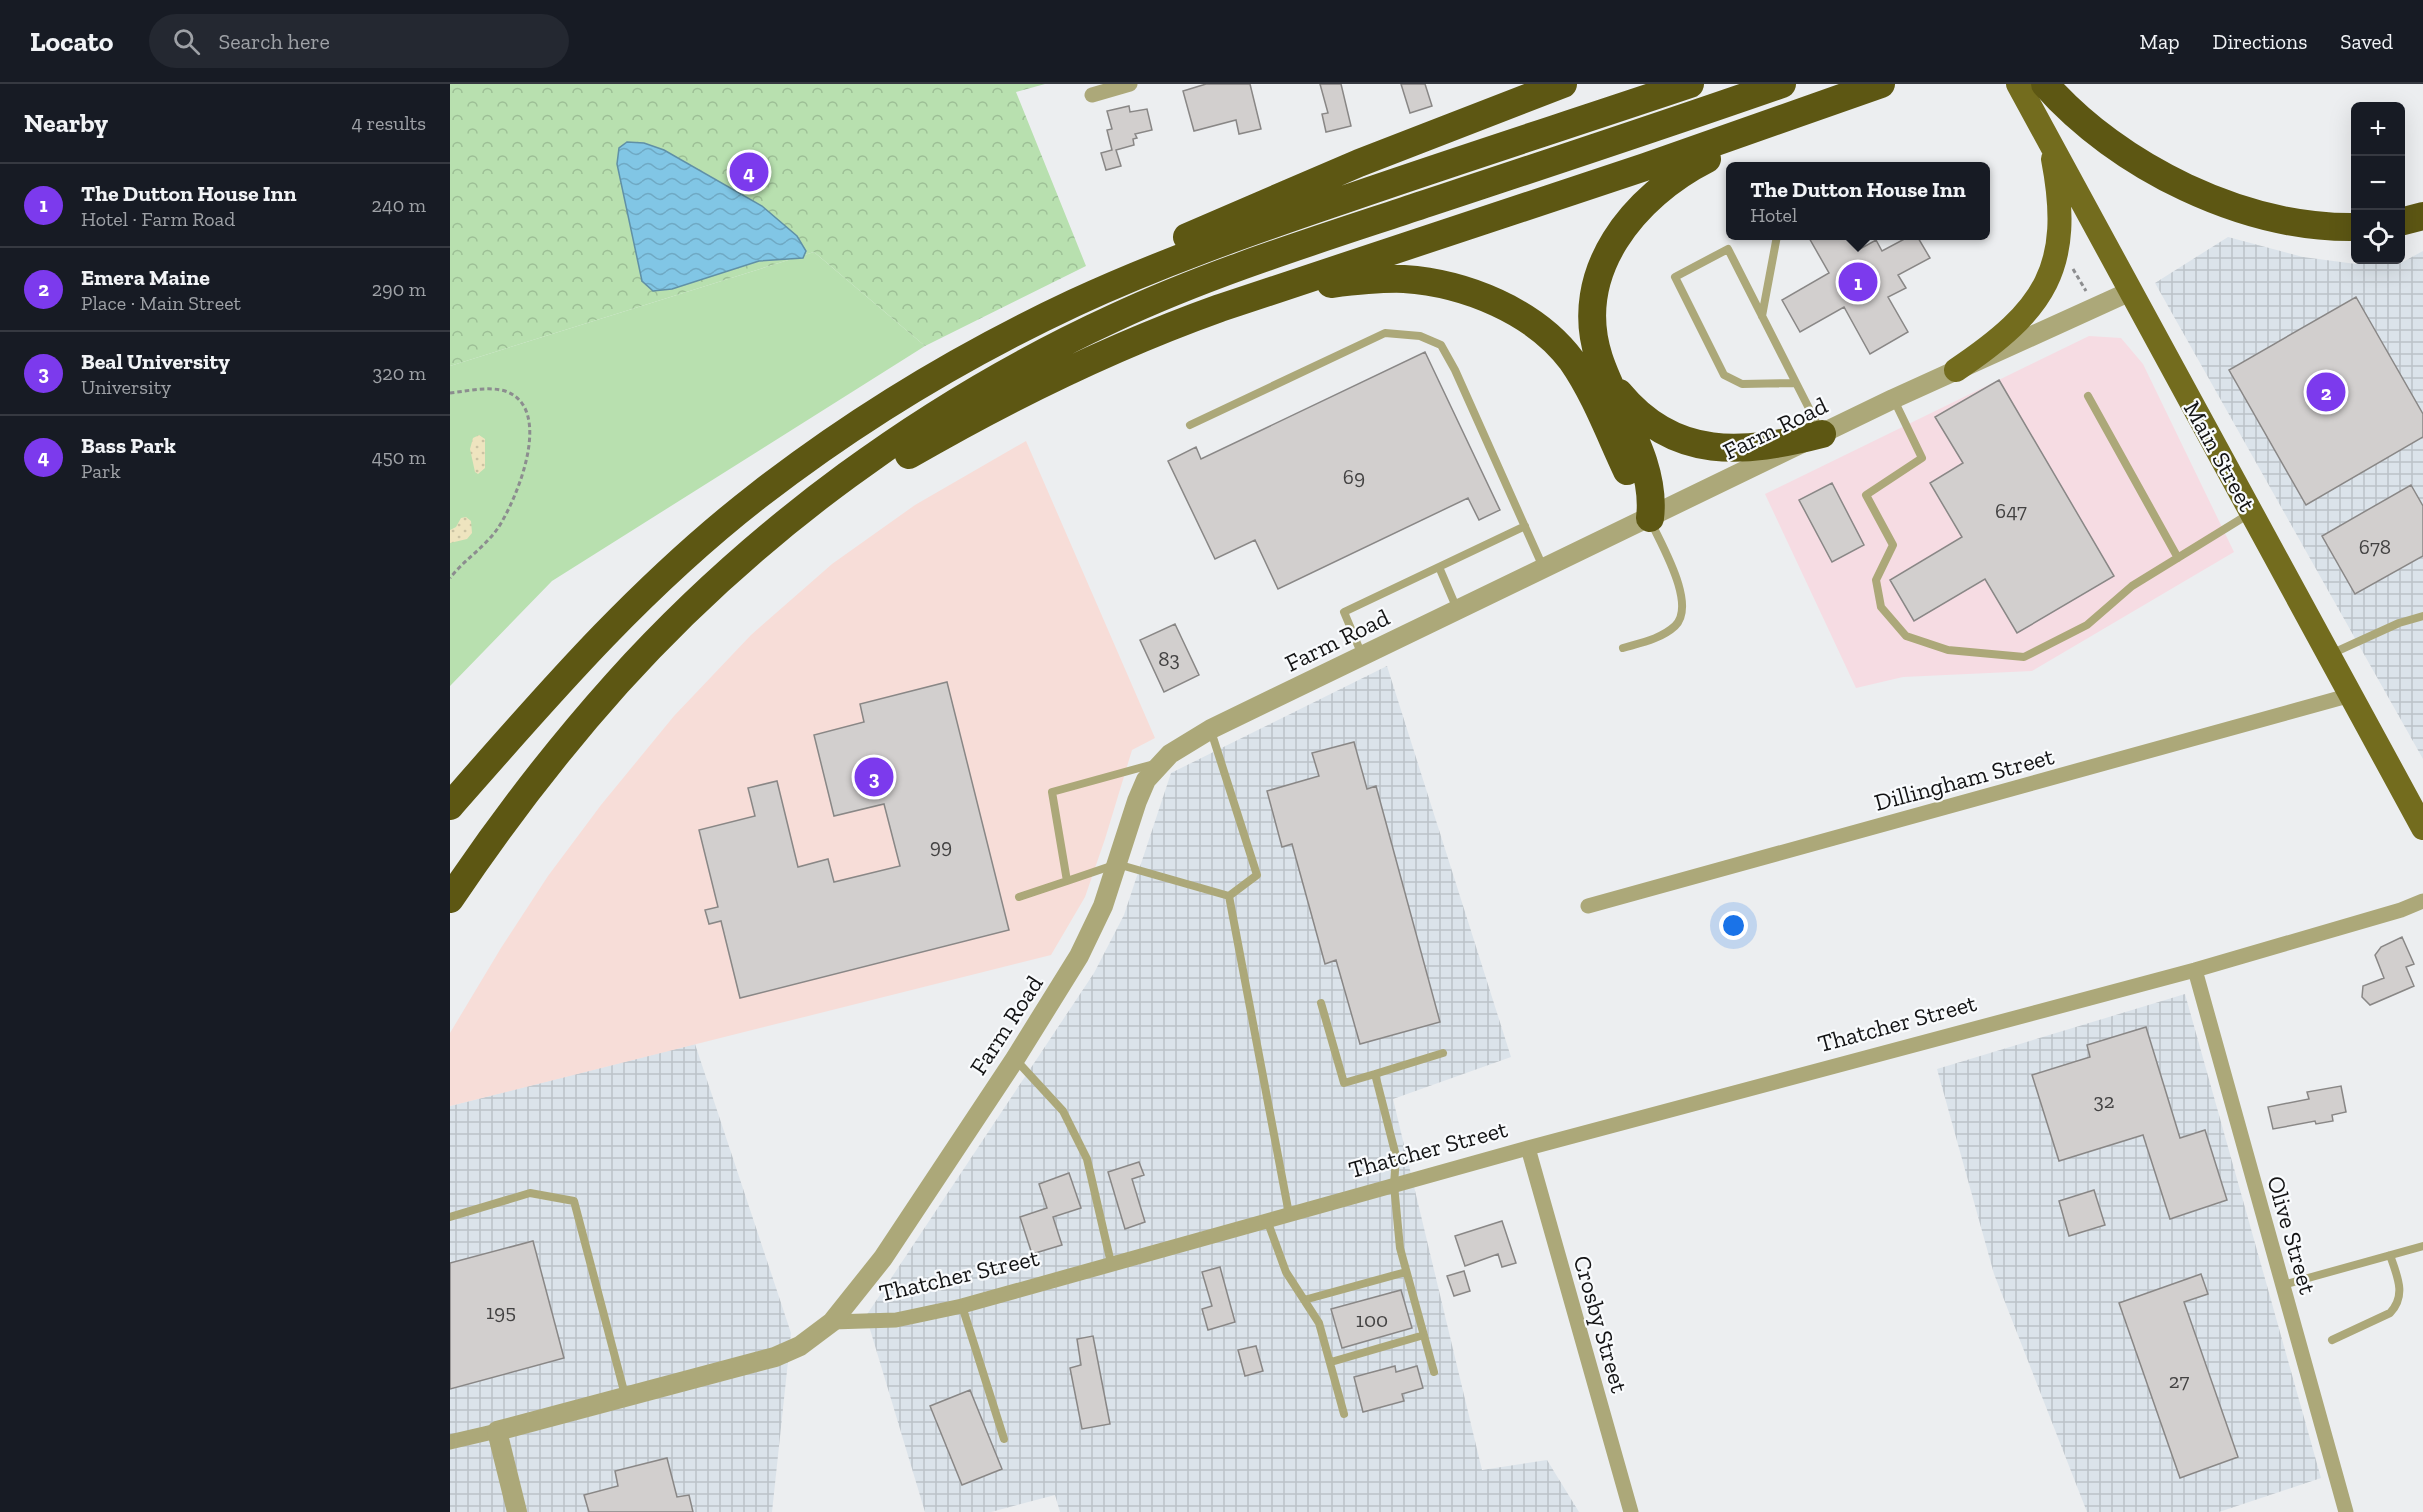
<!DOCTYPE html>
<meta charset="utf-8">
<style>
body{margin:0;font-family:"Zilla Slab",serif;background:#242831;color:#f1f3f6}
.controls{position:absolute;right:18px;top:18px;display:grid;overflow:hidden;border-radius:9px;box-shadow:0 6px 24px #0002}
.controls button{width:54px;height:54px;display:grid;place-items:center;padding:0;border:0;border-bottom:2px solid #363941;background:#171b24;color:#f1f3f6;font:30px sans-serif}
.you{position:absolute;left:1284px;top:842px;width:21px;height:21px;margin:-15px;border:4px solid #fff;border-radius:50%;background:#1a73e8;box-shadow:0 0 0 9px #1a73e833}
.badge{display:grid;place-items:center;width:39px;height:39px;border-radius:50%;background:#7c3aed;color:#fff;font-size:20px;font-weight:700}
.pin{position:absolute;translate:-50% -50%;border:3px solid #fff;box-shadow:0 2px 6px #0006}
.popup{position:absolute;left:1276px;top:78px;width:264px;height:78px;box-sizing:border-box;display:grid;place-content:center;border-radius:9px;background:#171b24;filter:drop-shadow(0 2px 4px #0005);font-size:20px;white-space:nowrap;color:#9ea1a6}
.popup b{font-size:22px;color:#f1f3f6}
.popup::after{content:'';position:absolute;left:50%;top:100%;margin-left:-12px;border:12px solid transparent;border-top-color:#171b24}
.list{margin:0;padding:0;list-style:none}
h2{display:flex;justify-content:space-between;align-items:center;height:78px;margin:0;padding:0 24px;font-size:26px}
h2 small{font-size:20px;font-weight:400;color:#9ea1a6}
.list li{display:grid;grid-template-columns:39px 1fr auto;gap:18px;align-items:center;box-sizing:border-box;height:84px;padding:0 24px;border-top:2px solid #363941}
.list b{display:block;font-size:22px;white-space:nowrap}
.list p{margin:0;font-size:20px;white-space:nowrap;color:#9ea1a6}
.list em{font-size:20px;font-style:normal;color:#9ea1a6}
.icon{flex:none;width:33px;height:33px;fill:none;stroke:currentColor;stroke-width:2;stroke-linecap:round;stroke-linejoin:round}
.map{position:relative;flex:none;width:1973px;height:1428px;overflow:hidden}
header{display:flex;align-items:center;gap:36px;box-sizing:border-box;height:84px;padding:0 30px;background:#171b24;border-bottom:2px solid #363941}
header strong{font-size:28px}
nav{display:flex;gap:33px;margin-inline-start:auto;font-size:21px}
.search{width:420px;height:54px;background:#242831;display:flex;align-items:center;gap:15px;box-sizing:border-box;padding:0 21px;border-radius:33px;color:#9ea1a6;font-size:22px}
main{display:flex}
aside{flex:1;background:#171b24}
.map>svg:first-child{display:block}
</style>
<header>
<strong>Locato</strong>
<div class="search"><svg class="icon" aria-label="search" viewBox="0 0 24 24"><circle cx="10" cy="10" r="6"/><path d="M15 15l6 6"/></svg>Search here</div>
<nav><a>Map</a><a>Directions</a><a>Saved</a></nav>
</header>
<main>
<aside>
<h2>Nearby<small>4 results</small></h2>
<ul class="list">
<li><span class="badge">1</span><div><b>The Dutton House Inn</b><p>Hotel · Farm Road</p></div><em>240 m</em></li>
<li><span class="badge">2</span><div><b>Emera Maine</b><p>Place · Main Street</p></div><em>290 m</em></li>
<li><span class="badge">3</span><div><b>Beal University</b><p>University</p></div><em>320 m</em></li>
<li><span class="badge">4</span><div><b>Bass Park</b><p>Park</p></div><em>450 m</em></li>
</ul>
</aside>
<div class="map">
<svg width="1973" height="1428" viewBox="0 0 1973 1428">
<defs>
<pattern id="industrial-grid" width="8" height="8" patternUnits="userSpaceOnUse" patternTransform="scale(1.5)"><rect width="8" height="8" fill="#dbe3ea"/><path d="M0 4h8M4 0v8" fill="none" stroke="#bbc2c8"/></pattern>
<pattern id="sand-dots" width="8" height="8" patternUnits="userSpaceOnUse" patternTransform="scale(1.5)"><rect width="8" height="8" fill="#eee4bf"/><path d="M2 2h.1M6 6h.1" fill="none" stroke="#cbc3a3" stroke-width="1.8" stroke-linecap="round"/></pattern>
<pattern id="park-crowns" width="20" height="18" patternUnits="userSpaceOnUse" patternTransform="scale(1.5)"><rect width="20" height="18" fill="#b8e0af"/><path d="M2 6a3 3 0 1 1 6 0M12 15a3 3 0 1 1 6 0" fill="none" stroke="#9dbf96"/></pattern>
<pattern id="water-waves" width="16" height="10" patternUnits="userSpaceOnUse" patternTransform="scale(1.5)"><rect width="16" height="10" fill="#81c6e5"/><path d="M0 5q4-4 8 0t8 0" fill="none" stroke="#6fa9c4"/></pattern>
</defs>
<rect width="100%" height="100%" fill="#eceef0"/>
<path fill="#f6dce3" d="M1639 252 1671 254 1693 280 1784 468 1582 587 1453 593 1406 604 1315 410Z"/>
<path fill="url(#industrial-grid)" d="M1778 153 1853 173 1906 180H1949L1973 167V675L1705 199Z
M937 582 1061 973 943 1015 1032 1386 1097 1376 1129 1428H610L605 1411 541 1428H475L416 1232 644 889 674 831 721 689Z
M1735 910 1871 1394 1769 1428H1637L1544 1190 1487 985Z
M245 960 341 1249 322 1428H0V1022Z"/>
<path fill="#f7ddd8" d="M576 357 705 654 682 666 655 755 635 813 601 871 0 1022V949L51 864 98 792 151 721 224 632 301 551 382 480 465 421Z"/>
<path fill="#b8e0af" d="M364 168 475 262 102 497 0 602V282Z"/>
<path fill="url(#sand-dots)" d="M29 351 35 355V384L28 390 25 388 20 365 23 354Z
M16 433 21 437 22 449 17 455 0 459V446L6 443 11 434Z"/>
<path fill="url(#park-crowns)" d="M0 0H595L566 8 636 182 475 262 364 168 0 282Z"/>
<path fill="url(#water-waves)" stroke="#6090a6" stroke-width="1.5" d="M177 58 194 59 214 66 312 122 347 152 356 167 353 174 309 177 222 205 203 207 192 197 167 80 169 64Z"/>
<path fill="#d2cfce" stroke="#898786" stroke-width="1.5" d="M756 0H800L811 45 789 50 786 36 744 47 733 7Z
M870 0H891L901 42 876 48 872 30 878 29Z
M951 0H975L982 22 960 29Z
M679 22 680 28 697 25 702 46 685 50 687 54 683 55 684 61 666 66 671 82 656 86 651 69 662 66 657 46 662 45 657 27Z
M1358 152H1403L1410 165 1426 156 1432 167 1460 152H1467L1480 174 1448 191 1456 204 1438 213 1458 248 1420 270 1394 223 1350 248 1332 216 1379 189Z
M1906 213 1973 330V353L1856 421 1779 286Z
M975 268 1050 426 1029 436 1018 414 828 505 805 456 765 475 718 377 746 363 751 375Z
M1549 296 1664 492 1567 549 1535 495 1464 537 1440 496 1512 453 1480 399 1513 379 1485 333Z
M1382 399 1414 461 1382 478 1349 416Z
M1961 401 1973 422V472L1905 510 1872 452Z
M725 540 749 591 714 608 690 556Z
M497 598 559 846 290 914 271 837 259 840 255 826 268 823 249 746 305 732 298 704 327 697 348 783 378 775 384 798 450 782 434 720 384 732 364 651 414 638 410 620Z
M904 658 917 705 926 702 990 938 910 960 886 876 875 880 842 760 832 763 817 707 869 692 862 669Z
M1952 853 1964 880 1956 883 1964 902 1920 921 1912 913 1913 902 1934 894 1925 871 1931 863Z
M1696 943 1730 1054 1755 1046 1777 1116 1720 1135 1693 1051 1609 1077 1582 991 1640 973 1637 961Z
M1891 1002 1896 1028 1882 1031 1883 1037 1866 1040 1865 1037 1823 1045 1818 1023 1859 1015 1857 1008Z
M689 1078 694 1091 682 1095 695 1138 675 1145 658 1088Z
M619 1089 631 1124 603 1133 612 1161 582 1170 570 1133 597 1124 589 1100Z
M1644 1106 1655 1141 1619 1152 1609 1117Z
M1052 1137 1066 1179 1052 1183 1048 1170 1015 1182 1005 1152Z
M83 1157 114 1274 0 1305V1179Z
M770 1183 785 1238 758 1246 752 1225 762 1222 752 1188Z
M1014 1187 1020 1207 1004 1212 997 1192Z
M1751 1190 1758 1210 1734 1218 1788 1373 1730 1394 1669 1219Z
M951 1206 962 1244 892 1264 881 1225Z
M643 1252 660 1340 632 1345 620 1284 631 1281 627 1255Z
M806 1262 813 1287 795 1292 788 1266Z
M945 1282 946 1288 967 1282 973 1304 952 1310 954 1317 913 1328 904 1293Z
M520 1306 552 1385 512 1401 480 1322Z
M217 1374 227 1413 239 1411 243 1428H139L134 1411 168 1402 165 1387Z"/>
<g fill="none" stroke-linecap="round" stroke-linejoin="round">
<path stroke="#8c8d8f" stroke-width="3" stroke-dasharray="4.5 3" stroke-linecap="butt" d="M1623 185 1636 207
M0 309C18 307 38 302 55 307 105 324 67 415 48 444 35 463 14 476 0 494"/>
<path stroke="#aca879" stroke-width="8" d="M1312 232 1327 152
M1346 299 1292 300 1274 291 1225 193 1278 165 1370 346
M1638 312 1728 474
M1444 316 1472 374 1416 411 1443 461 1426 496 1431 523 1456 552 1498 566 1574 573 1637 541 1682 502 1799 430
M740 341 935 249 970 252 991 261 1005 286 1093 483
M989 483 1007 525
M1173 564C1190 559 1211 555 1225 542 1247 521 1212 462 1201 438
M1883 569 1949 539 1973 532
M912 571 894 528 1075 442
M761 647 807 791 779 812
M704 680 602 708 617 797 667 780 779 812 839 1130
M569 813 617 797
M871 919 894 999 925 990
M566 976 613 1027 637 1075 661 1179
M0 1133 80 1109 124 1117 175 1311
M817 1136 836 1188 869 1239 894 1330
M1833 1201 1973 1162
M854 1216 956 1188
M512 1222 554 1355
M1882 1256 1940 1229C1957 1211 1947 1192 1940 1171
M881 1278 974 1251
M984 1288 950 1164 944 1101 946 1072 925 990 993 969"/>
<path stroke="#aca879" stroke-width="15" d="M642 11 680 0
M1138 822 1901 611
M1745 886 1896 1428
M1078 1064 1181 1428
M382 1238 446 1236 512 1222 1078 1064 1745 886 1951 826 1973 817
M0 1358 47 1347"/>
<path stroke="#aca879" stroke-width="20" d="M67 1428 47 1347 325 1273 350 1262 382 1238 433 1174 565 975 629 872 653 822 687 717 696 696 720 670 761 645 1443 315 1681 207"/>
<path stroke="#736c1e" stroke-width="24" d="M1568 0 1973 744
M1506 286C1595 226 1624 184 1603 75"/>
<path stroke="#5d5713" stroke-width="28" d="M1595 0C1668 83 1794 145 1906 143
M1950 138 1973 132
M737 153 909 79 1113 0
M881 200C905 197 929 194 954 195 1015 199 1085 227 1122 277 1145 310 1160 351 1177 387
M1169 309C1225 377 1294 370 1372 350
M459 371C559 313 661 263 770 224L1195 83 1431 0
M1200 434C1207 377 1166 326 1149 274 1121 188 1184 112 1257 75
M0 722C99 609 191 502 310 410 407 335 513 271 624 219 708 180 796 149 884 119 1002 78 1121 40 1240 0
M0 815C51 739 106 667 167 599 305 446 477 320 664 234 756 191 854 160 951 128 1078 86 1206 44 1332 0"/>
</g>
<g text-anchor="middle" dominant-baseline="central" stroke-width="4.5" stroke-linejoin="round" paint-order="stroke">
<g font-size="21" fill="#434242">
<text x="904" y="392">69</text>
<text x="1561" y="426">647</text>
<text x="1925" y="462">678</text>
<text x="719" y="574">83</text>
<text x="491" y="761">99</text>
<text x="1654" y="1016">32</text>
<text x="51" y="1227">195</text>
<text x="922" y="1235">100</text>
<text x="1729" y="1296">27</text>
</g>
<g font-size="24" fill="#131314" stroke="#f9fbfd">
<text transform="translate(1325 344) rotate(-26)">Farm Road</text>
<text transform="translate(1770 372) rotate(61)">Main Street</text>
<text transform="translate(887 556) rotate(-26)">Farm Road</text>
<text transform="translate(1514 695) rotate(-15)">Dillingham Street</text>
<text transform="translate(1447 939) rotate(-15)">Thatcher Street</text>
<text transform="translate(556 941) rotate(-57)">Farm Road</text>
<text transform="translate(978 1065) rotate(-15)">Thatcher Street</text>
<text transform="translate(1842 1151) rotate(74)">Olive Street</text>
<text transform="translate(509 1191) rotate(-13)">Thatcher Street</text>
<text transform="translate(1151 1240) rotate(74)">Crosby Street</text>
</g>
</g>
</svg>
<div class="controls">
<button>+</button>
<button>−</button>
<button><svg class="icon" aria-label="locate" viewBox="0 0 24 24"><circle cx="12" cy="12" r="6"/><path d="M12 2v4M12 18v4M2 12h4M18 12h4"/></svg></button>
</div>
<div class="you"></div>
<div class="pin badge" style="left:1408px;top:198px">1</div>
<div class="popup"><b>The Dutton House Inn</b>Hotel</div>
<div class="pin badge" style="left:1876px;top:308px">2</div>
<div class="pin badge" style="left:424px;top:693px">3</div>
<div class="pin badge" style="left:299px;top:88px">4</div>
</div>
</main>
